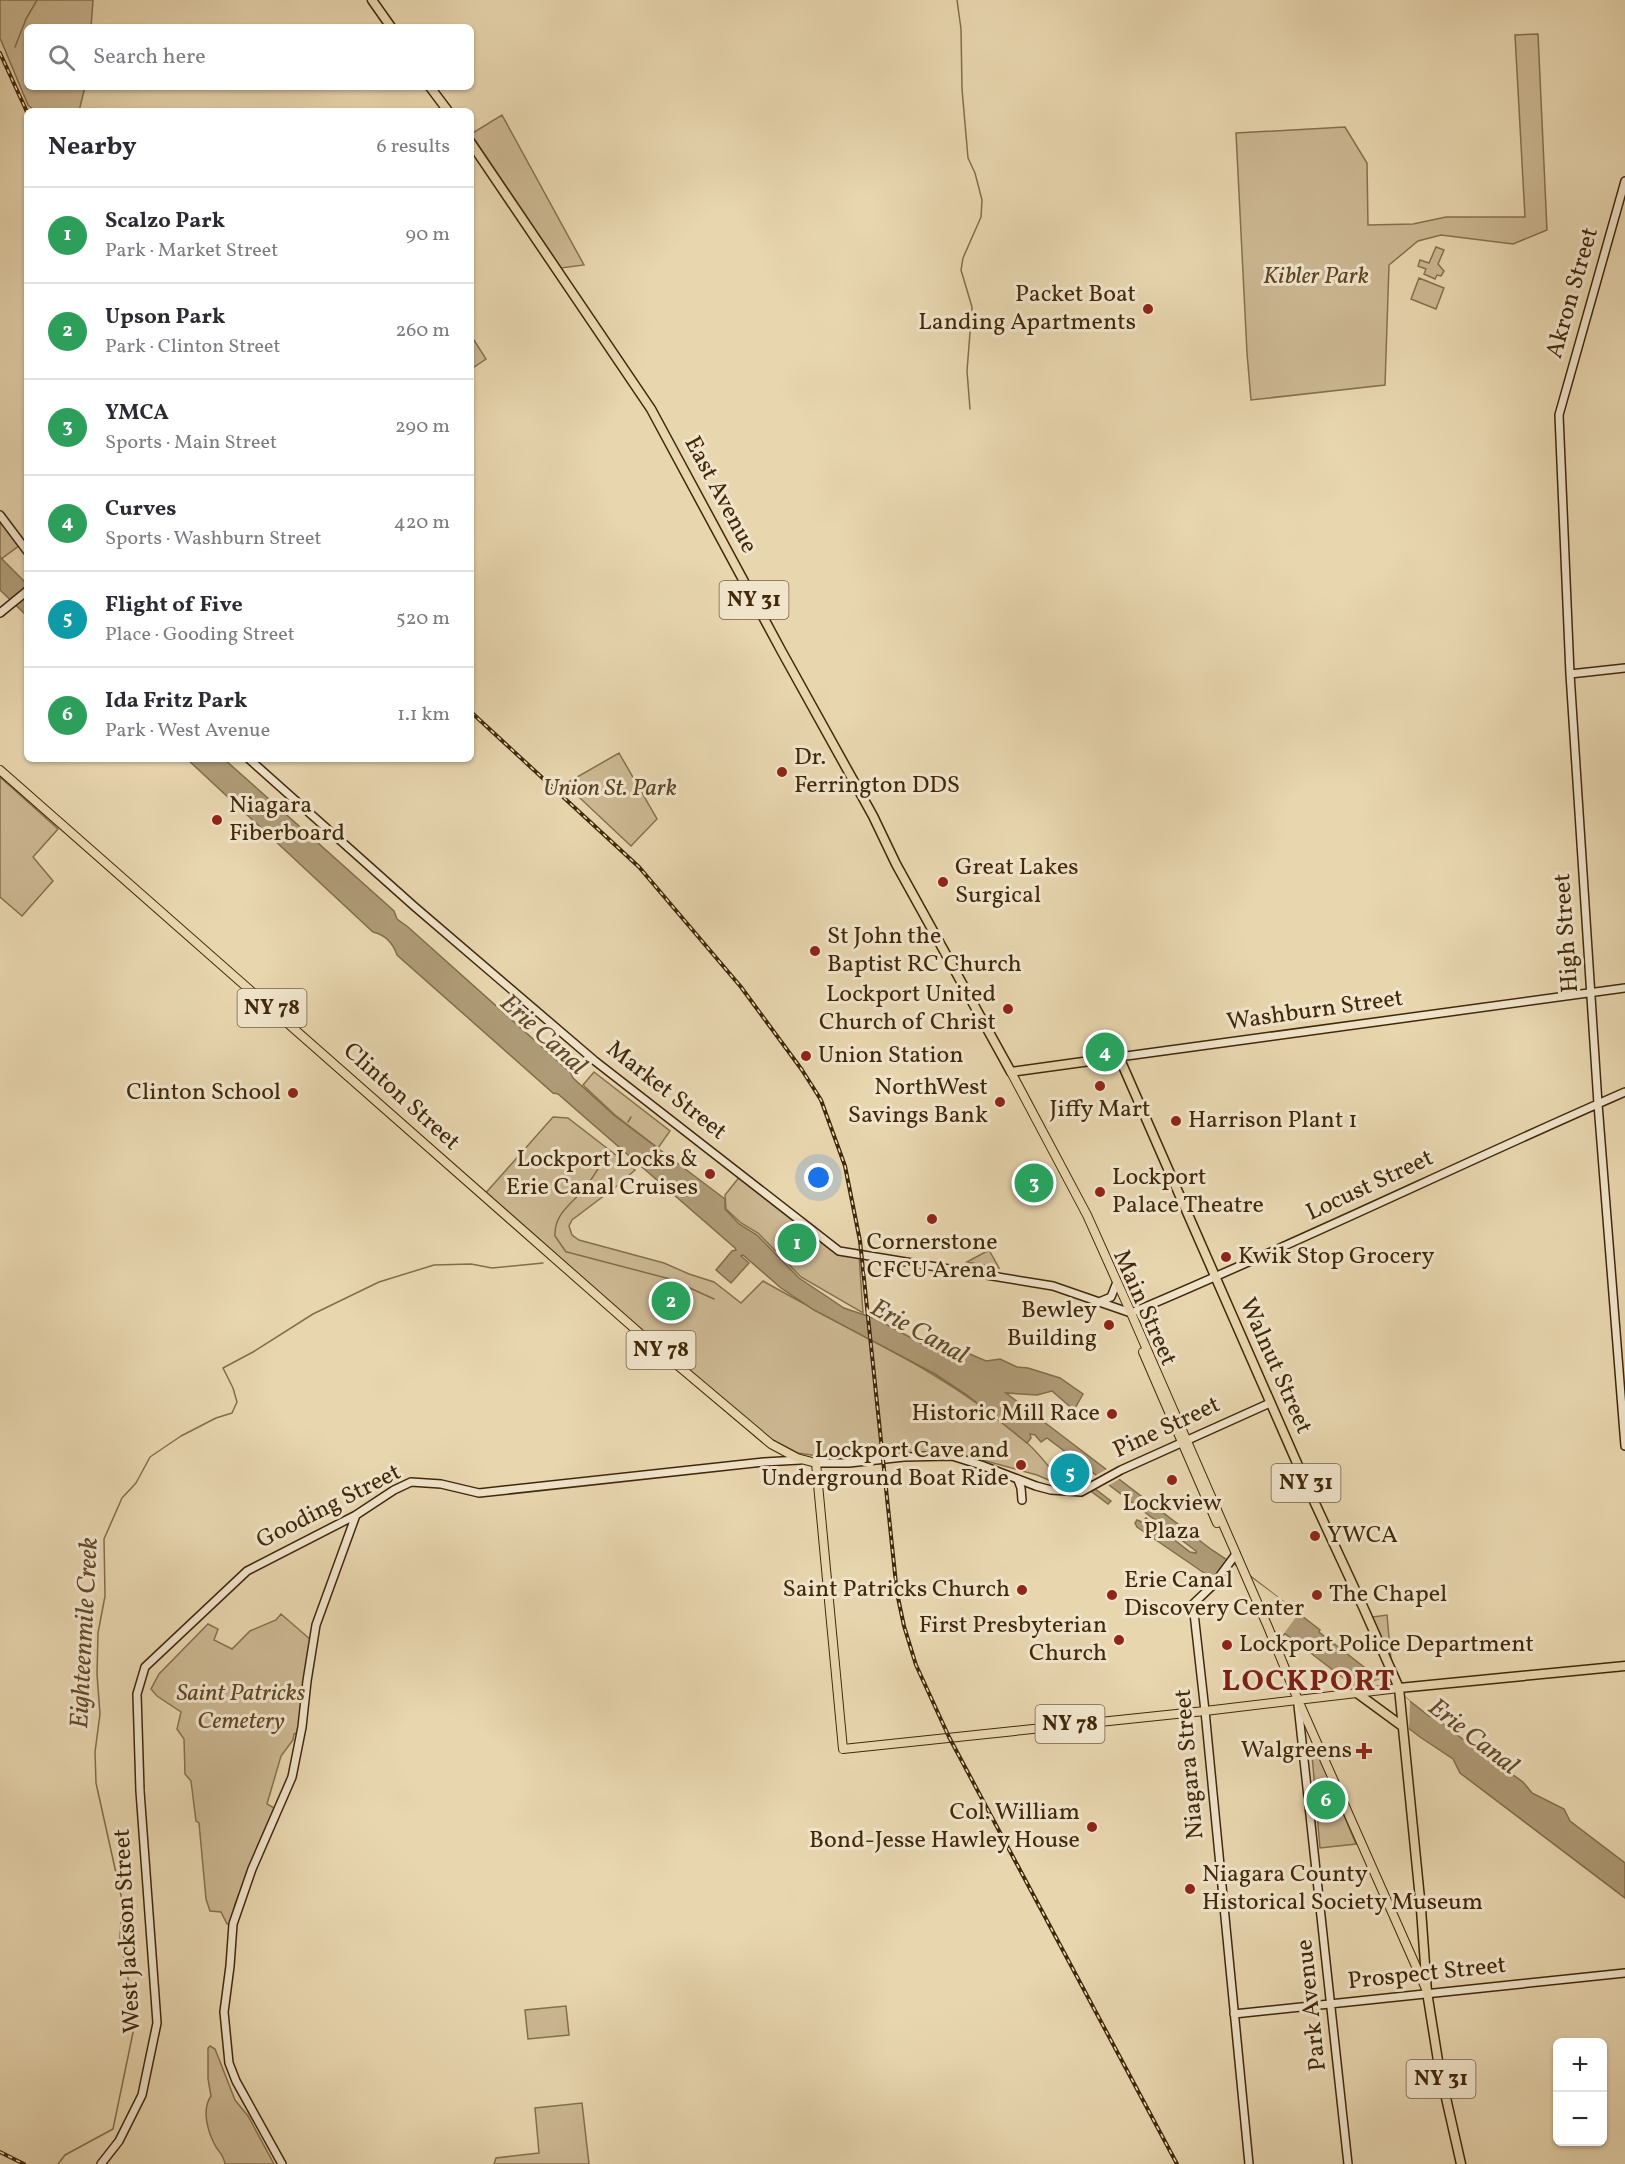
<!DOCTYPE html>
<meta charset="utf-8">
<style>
body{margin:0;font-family:Vollkorn,serif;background:#f7f7f7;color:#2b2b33}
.controls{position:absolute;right:18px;bottom:18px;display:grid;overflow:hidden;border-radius:9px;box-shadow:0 2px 4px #0004}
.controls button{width:54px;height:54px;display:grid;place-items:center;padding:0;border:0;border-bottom:2px solid #e1e1e2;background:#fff;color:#2b2b33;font:30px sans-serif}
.you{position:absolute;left:819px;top:1178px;width:21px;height:21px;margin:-15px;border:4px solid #fff;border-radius:50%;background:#1a73e8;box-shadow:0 0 0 9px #1a73e833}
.badge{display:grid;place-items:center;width:39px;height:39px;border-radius:50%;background:#1a73e8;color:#fff;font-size:20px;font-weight:700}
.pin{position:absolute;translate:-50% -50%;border:3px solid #fff;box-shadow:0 2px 6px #0006}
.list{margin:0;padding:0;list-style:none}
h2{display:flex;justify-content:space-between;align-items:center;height:78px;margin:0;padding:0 24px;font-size:26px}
h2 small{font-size:20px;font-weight:400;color:#7c7c81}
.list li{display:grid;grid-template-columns:39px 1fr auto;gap:18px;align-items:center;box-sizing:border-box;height:96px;padding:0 24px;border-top:2px solid #e1e1e2}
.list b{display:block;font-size:22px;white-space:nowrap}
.list p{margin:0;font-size:20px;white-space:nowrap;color:#7c7c81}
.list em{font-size:20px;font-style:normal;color:#7c7c81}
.icon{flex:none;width:33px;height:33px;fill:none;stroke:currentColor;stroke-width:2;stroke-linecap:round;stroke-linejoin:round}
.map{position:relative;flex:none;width:1625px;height:2164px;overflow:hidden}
.search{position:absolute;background:#fff;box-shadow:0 2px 4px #0004;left:24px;top:24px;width:450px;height:66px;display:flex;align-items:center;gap:15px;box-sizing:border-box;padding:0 21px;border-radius:9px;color:#7c7c81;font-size:22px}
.panel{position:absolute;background:#fff;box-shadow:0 2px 4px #0004;left:24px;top:108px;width:450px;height:654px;border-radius:9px}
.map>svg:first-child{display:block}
</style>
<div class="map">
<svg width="1625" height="2164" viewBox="0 0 1625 2164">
<rect width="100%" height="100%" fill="#e8d6af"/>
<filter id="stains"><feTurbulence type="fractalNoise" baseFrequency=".00333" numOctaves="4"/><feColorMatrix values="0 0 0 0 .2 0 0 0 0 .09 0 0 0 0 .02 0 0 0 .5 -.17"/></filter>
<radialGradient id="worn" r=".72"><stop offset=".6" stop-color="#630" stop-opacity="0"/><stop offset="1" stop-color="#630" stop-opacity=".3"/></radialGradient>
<path fill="#ccb893" stroke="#86704e" stroke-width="1.5" d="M0 0H93L91 27H27V87H85L79 111H35L28 105 0 38Z
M1538 34 1547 230 1513 244 1441 235 1418 241 1389 265 1385 385 1251 400 1247 353 1236 133 1345 127 1367 163 1368 225 1413 224 1446 217H1525L1515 35Z
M502 115 584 265 561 268 471 134Z
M1436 247 1444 250 1438 264 1444 271 1441 276 1437 275 1435 279 1424 274 1426 269 1418 266 1420 260 1429 263Z
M1419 278 1444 288 1436 309 1411 299Z
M472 337 486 359 471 369V338Z
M0 519 20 545 1 559 0 557Z
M619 753 657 819 631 846 565 784Z
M0 777 58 829 33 857 53 881 22 916 0 897Z
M594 1072 670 1131 658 1148 615 1115 583 1085Z
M553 1117 568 1118 635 1170 617 1186 572 1220 569 1226 572 1235 579 1240 664 1263 689 1274 714 1282 741 1303 763 1281C852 1332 949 1373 1026 1442 1041 1455 1053 1472 1065 1487L1037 1475 946 1450 838 1459 798 1453 769 1438 483 1196Z
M741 1175 838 1252 859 1255 863 1313 801 1277 758 1233 741 1223 726 1209 725 1195Z
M989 1250 999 1268 967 1262Z
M281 1614 311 1640 299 1732 294 1734 293 1740 281 1756 267 1804 276 1809 235 1904 232 1923 227 1924 221 1912 210 1911 206 1899 199 1823 196 1821 191 1781 185 1774 184 1739 177 1729 181 1712 157 1696 151 1689 159 1674 208 1624 218 1629 214 1640 232 1649 250 1631 276 1620Z
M1387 1615 1391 1659H1389L1372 1619 1373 1617Z
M1314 1752 1318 1754 1356 1844 1320 1848 1312 1755Z
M566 2006 569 2035 528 2039 525 2010Z
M210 2046 215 2049 217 2054 235 2100 248 2116 274 2164H225C224 2156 220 2153 216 2147 208 2133 201 2110 211 2096L208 2079V2048Z
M582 2103 589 2164H494L496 2158 539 2153 535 2108Z"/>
<path fill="#af9b77" stroke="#836d4b" stroke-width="1.5" d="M0 557 27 584V616L0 590Z
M187 759H224L394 911 397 919 408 927 571 1073 573 1078 615 1116 725 1199V1209L739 1224 757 1235 799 1278 844 1308 876 1319 947 1357 970 1354 986 1361 1000 1359 1017 1367 1028 1368 1060 1378 1083 1394 1074 1410 1052 1391 1037 1395 1006 1393 1212 1550 1244 1571 1320 1630 1319 1632 1368 1670 1369 1669 1429 1716 1438 1718 1446 1727 1523 1782 1532 1793 1564 1809 1570 1821 1625 1863V1898L1460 1773 1453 1759 1420 1737 1295 1641 1285 1634 1282 1636 1210 1577 1137 1527 1135 1523 1137 1520 1142 1522 1146 1518 1190 1552 1196 1553V1551L1047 1438 1041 1442 1035 1435 1030 1434 1031 1438 1027 1443 967 1395 935 1374 814 1310 781 1288 743 1255 741 1256 749 1263 731 1283 716 1270 732 1251 736 1250 735 1248 558 1094 553 1093 397 955C393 943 386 935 373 932Z
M1055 1458 1111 1501 1108 1504 1052 1462Z"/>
<path fill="#e8d6af" d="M1109 1468 1121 1478 1106 1487 1093 1477Z
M1226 1559 1299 1613 1282 1636 1252 1615 1210 1580Z
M1383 1679 1410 1701 1409 1732 1350 1688Z"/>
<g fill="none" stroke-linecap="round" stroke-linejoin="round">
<path stroke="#836d4b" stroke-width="1.5" d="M957 0 961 29 962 89 968 158 975 173 982 200 981 217 963 258 961 270 972 307 967 371 970 409
M15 47 26 19 37 0
M628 1122 631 1117
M566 1252 555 1236C554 1213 572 1204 585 1188 592 1179 598 1169 604 1159
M567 1252 670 1279 714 1299
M58 2164 65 2155 113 2129 136 2018 120 1938 122 1900 96 1783 95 1752 100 1714 97 1674 98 1633 105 1596 104 1539 122 1498 136 1483 150 1457 181 1436 216 1418 232 1413 237 1402 233 1388 223 1368 253 1352 313 1314 379 1282 434 1265 471 1264 492 1268 543 1263"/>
<defs>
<path id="secondary" d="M1625 181 1559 415 1570 674 1598 1104 1625 1446
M0 515 27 551
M0 613 27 591
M1570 674 1625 668
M249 759 415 907 595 1061 839 1251 1053 1286 1131 1313C1298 1243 1460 1164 1625 1092
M1119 1057 1625 988
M1099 1302 1111 1297 1117 1282
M816 1463H849L904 1457 952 1456 981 1465 1036 1486 1051 1490 1081 1492 1121 1470 1270 1403
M1018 1480 1021 1488 1022 1500
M1236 1554 1213 1585 1193 1604 1205 1711 1249 2164
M1298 1705 1348 2164
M1234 2014 1625 1973
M101 2164 119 2141 142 2095 157 2023 140 1791 137 1694 145 1667 247 1571 356 1515 394 1490 411 1482 441 1484 479 1493 764 1462 800 1460
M282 2164 236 2081 229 2063 224 2012 230 1966 233 1924 252 1869 292 1777 302 1727 307 1681 316 1625 356 1515"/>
<path id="primary" d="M0 770 644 1337 771 1444 797 1458 816 1463 843 1749 1205 1711 1399 1688
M1011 1072 1087 1215 1131 1313 1268 1627 1298 1700 1426 1989
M1143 1352 1217 1523"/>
<path id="highway" d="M372 0 391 27
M430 87 448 111
M471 143 651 409 782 652 873 816 896 864 1011 1072 1119 1057 1307 1486 1364 1609 1399 1688 1421 1909 1427 1992 1439 2067 1461 2164
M1399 1688 1625 1666
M1357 1693 1402 1726"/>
</defs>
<use href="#secondary" stroke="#412809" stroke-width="10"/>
<use href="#primary" stroke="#412809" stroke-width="10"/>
<use href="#highway" stroke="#412809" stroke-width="11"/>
<use href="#secondary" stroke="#f0e4cb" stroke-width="7"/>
<use href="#primary" stroke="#e8d6af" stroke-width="8"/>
<use href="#highway" stroke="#e8d6af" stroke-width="8"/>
<defs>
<path id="rail" d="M0 53 27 112
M471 712 639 867 741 987 802 1070 821 1100 845 1166 860 1241 897 1593 904 1626 916 1665 949 1737 1177 2164
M0 2152 24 2164"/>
</defs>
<use href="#rail" stroke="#412809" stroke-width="4"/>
<use href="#rail" stroke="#f0e4cb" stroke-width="1.5" stroke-dasharray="4.5" stroke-linecap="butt"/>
</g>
<g fill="#8f2418" stroke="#f0e4cb" stroke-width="2">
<circle cx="1148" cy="309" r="6"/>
<circle cx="782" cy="772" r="6"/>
<circle cx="217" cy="820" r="6"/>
<circle cx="943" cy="882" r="6"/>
<circle cx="815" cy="951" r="6"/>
<circle cx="1008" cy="1009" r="6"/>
<circle cx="806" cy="1056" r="6"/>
<circle cx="1100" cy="1086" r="6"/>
<circle cx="293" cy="1093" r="6"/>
<circle cx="1000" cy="1102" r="6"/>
<circle cx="1176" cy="1121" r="6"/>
<circle cx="710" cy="1174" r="6"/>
<circle cx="1100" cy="1192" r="6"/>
<circle cx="932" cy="1219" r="6"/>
<circle cx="1226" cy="1257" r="6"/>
<circle cx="1109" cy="1325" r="6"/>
<circle cx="1112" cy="1414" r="6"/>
<circle cx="1021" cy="1465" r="6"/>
<circle cx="1172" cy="1480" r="6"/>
<circle cx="1315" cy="1536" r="6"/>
<circle cx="1022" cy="1590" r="6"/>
<circle cx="1112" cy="1595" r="6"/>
<circle cx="1317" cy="1595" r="6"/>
<circle cx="1119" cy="1640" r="6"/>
<circle cx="1227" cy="1645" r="6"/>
<path d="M1361 1742h6v6h6v6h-6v6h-6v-6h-6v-6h6z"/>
<circle cx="1092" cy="1827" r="6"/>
<circle cx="1190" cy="1889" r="6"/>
</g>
<g text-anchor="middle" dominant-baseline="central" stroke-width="6" stroke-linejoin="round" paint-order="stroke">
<g fill="#f0e4cb" stroke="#766043" stroke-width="1.5">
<rect x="719.5" y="581" width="69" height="38" rx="4.5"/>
<rect x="237.5" y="989" width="69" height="38" rx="4.5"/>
<rect x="626.5" y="1331" width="69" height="38" rx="4.5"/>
<rect x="1271.5" y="1464" width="69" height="38" rx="4.5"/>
<rect x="1035.5" y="1705" width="69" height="38" rx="4.5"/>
<rect x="1406.5" y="2060" width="69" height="38" rx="4.5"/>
</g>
<g font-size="22" font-weight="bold" fill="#412809">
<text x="754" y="600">NY 31</text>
<text x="272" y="1008">NY 78</text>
<text x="661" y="1350">NY 78</text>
<text x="1306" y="1483">NY 31</text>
<text x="1070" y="1724">NY 78</text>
<text x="1441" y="2079">NY 31</text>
</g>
<g font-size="24" font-style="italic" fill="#5d4525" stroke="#f0e4cb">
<text x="1316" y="277">Kibler Park</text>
<text x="610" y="789">Union St. Park</text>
<text x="241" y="1694">Saint Patricks<tspan x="241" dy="28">Cemetery</tspan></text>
</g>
<g font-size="24" fill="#412809" stroke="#f0e4cb">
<text transform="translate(1573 293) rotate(-74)">Akron Street</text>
<text transform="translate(720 495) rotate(62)">East Avenue</text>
<text transform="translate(1567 933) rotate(-94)">High Street</text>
<text transform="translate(1315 1011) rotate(-8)">Washburn Street</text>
<text transform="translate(666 1091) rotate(38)">Market Street</text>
<text transform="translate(401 1097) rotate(42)">Clinton Street</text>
<text transform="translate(1370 1186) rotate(-25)">Locust Street</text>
<text transform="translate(1144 1308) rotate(66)">Main Street</text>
<text transform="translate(1275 1366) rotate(66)">Walnut Street</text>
<text transform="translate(1167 1428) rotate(-25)">Pine Street</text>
<text transform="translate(329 1507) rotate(-27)">Gooding Street</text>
<text transform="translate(1190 1764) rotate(-95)">Niagara Street</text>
<text transform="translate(128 1931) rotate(-93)">West Jackson Street</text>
<text transform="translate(1427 1974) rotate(-6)">Prospect Street</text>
<text transform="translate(1312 2005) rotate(-96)">Park Avenue</text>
</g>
<g font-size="24" fill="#412809" stroke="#f0e4cb" text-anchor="start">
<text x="1136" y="295" text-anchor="end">Packet Boat<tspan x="1136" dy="28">Landing Apartments</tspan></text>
<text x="794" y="758">Dr.<tspan x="794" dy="28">Ferrington DDS</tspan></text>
<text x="229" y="806">Niagara<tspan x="229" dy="28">Fiberboard</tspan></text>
<text x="955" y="868">Great Lakes<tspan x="955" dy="28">Surgical</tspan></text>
<text x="827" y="937">St John the<tspan x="827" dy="28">Baptist RC Church</tspan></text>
<text x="996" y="995" text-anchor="end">Lockport United<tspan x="996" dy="28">Church of Christ</tspan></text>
<text x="818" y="1056">Union Station</text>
<text x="988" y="1088" text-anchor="end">NorthWest<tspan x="988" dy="28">Savings Bank</tspan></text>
<text x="281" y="1093" text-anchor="end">Clinton School</text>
<text x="1100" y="1110" text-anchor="middle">Jiffy Mart</text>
<text x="1188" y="1121">Harrison Plant 1</text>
<text x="698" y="1160" text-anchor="end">Lockport Locks &amp;<tspan x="698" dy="28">Erie Canal Cruises</tspan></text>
<text x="1112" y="1178">Lockport<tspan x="1112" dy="28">Palace Theatre</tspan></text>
<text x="932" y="1243" text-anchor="middle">Cornerstone<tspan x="932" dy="28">CFCU Arena</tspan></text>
<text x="1238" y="1257">Kwik Stop Grocery</text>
<text x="1097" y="1311" text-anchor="end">Bewley<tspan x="1097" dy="28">Building</tspan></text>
<text x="1100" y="1414" text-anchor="end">Historic Mill Race</text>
<text x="1009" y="1451" text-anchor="end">Lockport Cave and<tspan x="1009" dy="28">Underground Boat Ride</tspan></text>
<text x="1172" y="1504" text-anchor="middle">Lockview<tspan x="1172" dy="28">Plaza</tspan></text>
<text x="1327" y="1536">YWCA</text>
<text x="1124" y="1581">Erie Canal<tspan x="1124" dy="28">Discovery Center</tspan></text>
<text x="1010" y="1590" text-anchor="end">Saint Patricks Church</text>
<text x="1329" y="1595">The Chapel</text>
<text x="1107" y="1626" text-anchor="end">First Presbyterian<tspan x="1107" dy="28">Church</tspan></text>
<text x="1239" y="1645">Lockport Police Department</text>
<text x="1352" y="1751" text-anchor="end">Walgreens</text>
<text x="1080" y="1813" text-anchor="end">Col. William<tspan x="1080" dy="28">Bond-Jesse Hawley House</tspan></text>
<text x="1202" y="1875">Niagara County<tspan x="1202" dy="28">Historical Society Museum</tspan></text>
</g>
<g font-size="26" font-style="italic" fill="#624a2a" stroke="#f0e4cb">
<text transform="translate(543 1035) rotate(42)">Erie Canal</text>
<text transform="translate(919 1332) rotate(29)">Erie Canal</text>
<text transform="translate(85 1633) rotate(-87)">Eighteenmile Creek</text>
<text transform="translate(1473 1737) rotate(38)">Erie Canal</text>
</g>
<g font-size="30" font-weight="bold" letter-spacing="1.5" fill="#7a1f14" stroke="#f0e4cb">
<text x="1309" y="1682">LOCKPORT</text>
</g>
</g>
<rect width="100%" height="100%" filter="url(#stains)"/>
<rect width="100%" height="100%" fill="url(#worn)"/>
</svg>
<div class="controls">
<button>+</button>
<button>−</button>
</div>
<div class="you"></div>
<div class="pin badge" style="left:797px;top:1243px;background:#2e9e5b">1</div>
<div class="pin badge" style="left:671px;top:1301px;background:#2e9e5b">2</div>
<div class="pin badge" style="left:1034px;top:1183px;background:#2e9e5b">3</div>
<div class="pin badge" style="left:1105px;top:1052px;background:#2e9e5b">4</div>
<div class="pin badge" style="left:1070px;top:1473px;background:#0f9aa8">5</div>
<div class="pin badge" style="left:1326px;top:1800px;background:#2e9e5b">6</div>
<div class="search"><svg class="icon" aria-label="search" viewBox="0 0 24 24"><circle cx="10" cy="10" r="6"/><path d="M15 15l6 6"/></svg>Search here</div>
<section class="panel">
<h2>Nearby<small>6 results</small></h2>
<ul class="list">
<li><span class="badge" style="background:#2e9e5b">1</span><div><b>Scalzo Park</b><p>Park · Market Street</p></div><em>90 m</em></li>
<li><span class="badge" style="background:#2e9e5b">2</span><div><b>Upson Park</b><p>Park · Clinton Street</p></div><em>260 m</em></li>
<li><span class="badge" style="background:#2e9e5b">3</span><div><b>YMCA</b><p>Sports · Main Street</p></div><em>290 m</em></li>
<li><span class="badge" style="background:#2e9e5b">4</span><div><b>Curves</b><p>Sports · Washburn Street</p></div><em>420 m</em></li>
<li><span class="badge" style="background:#0f9aa8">5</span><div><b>Flight of Five</b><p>Place · Gooding Street</p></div><em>520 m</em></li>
<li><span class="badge" style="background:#2e9e5b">6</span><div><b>Ida Fritz Park</b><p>Park · West Avenue</p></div><em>1.1 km</em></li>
</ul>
</section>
</div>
